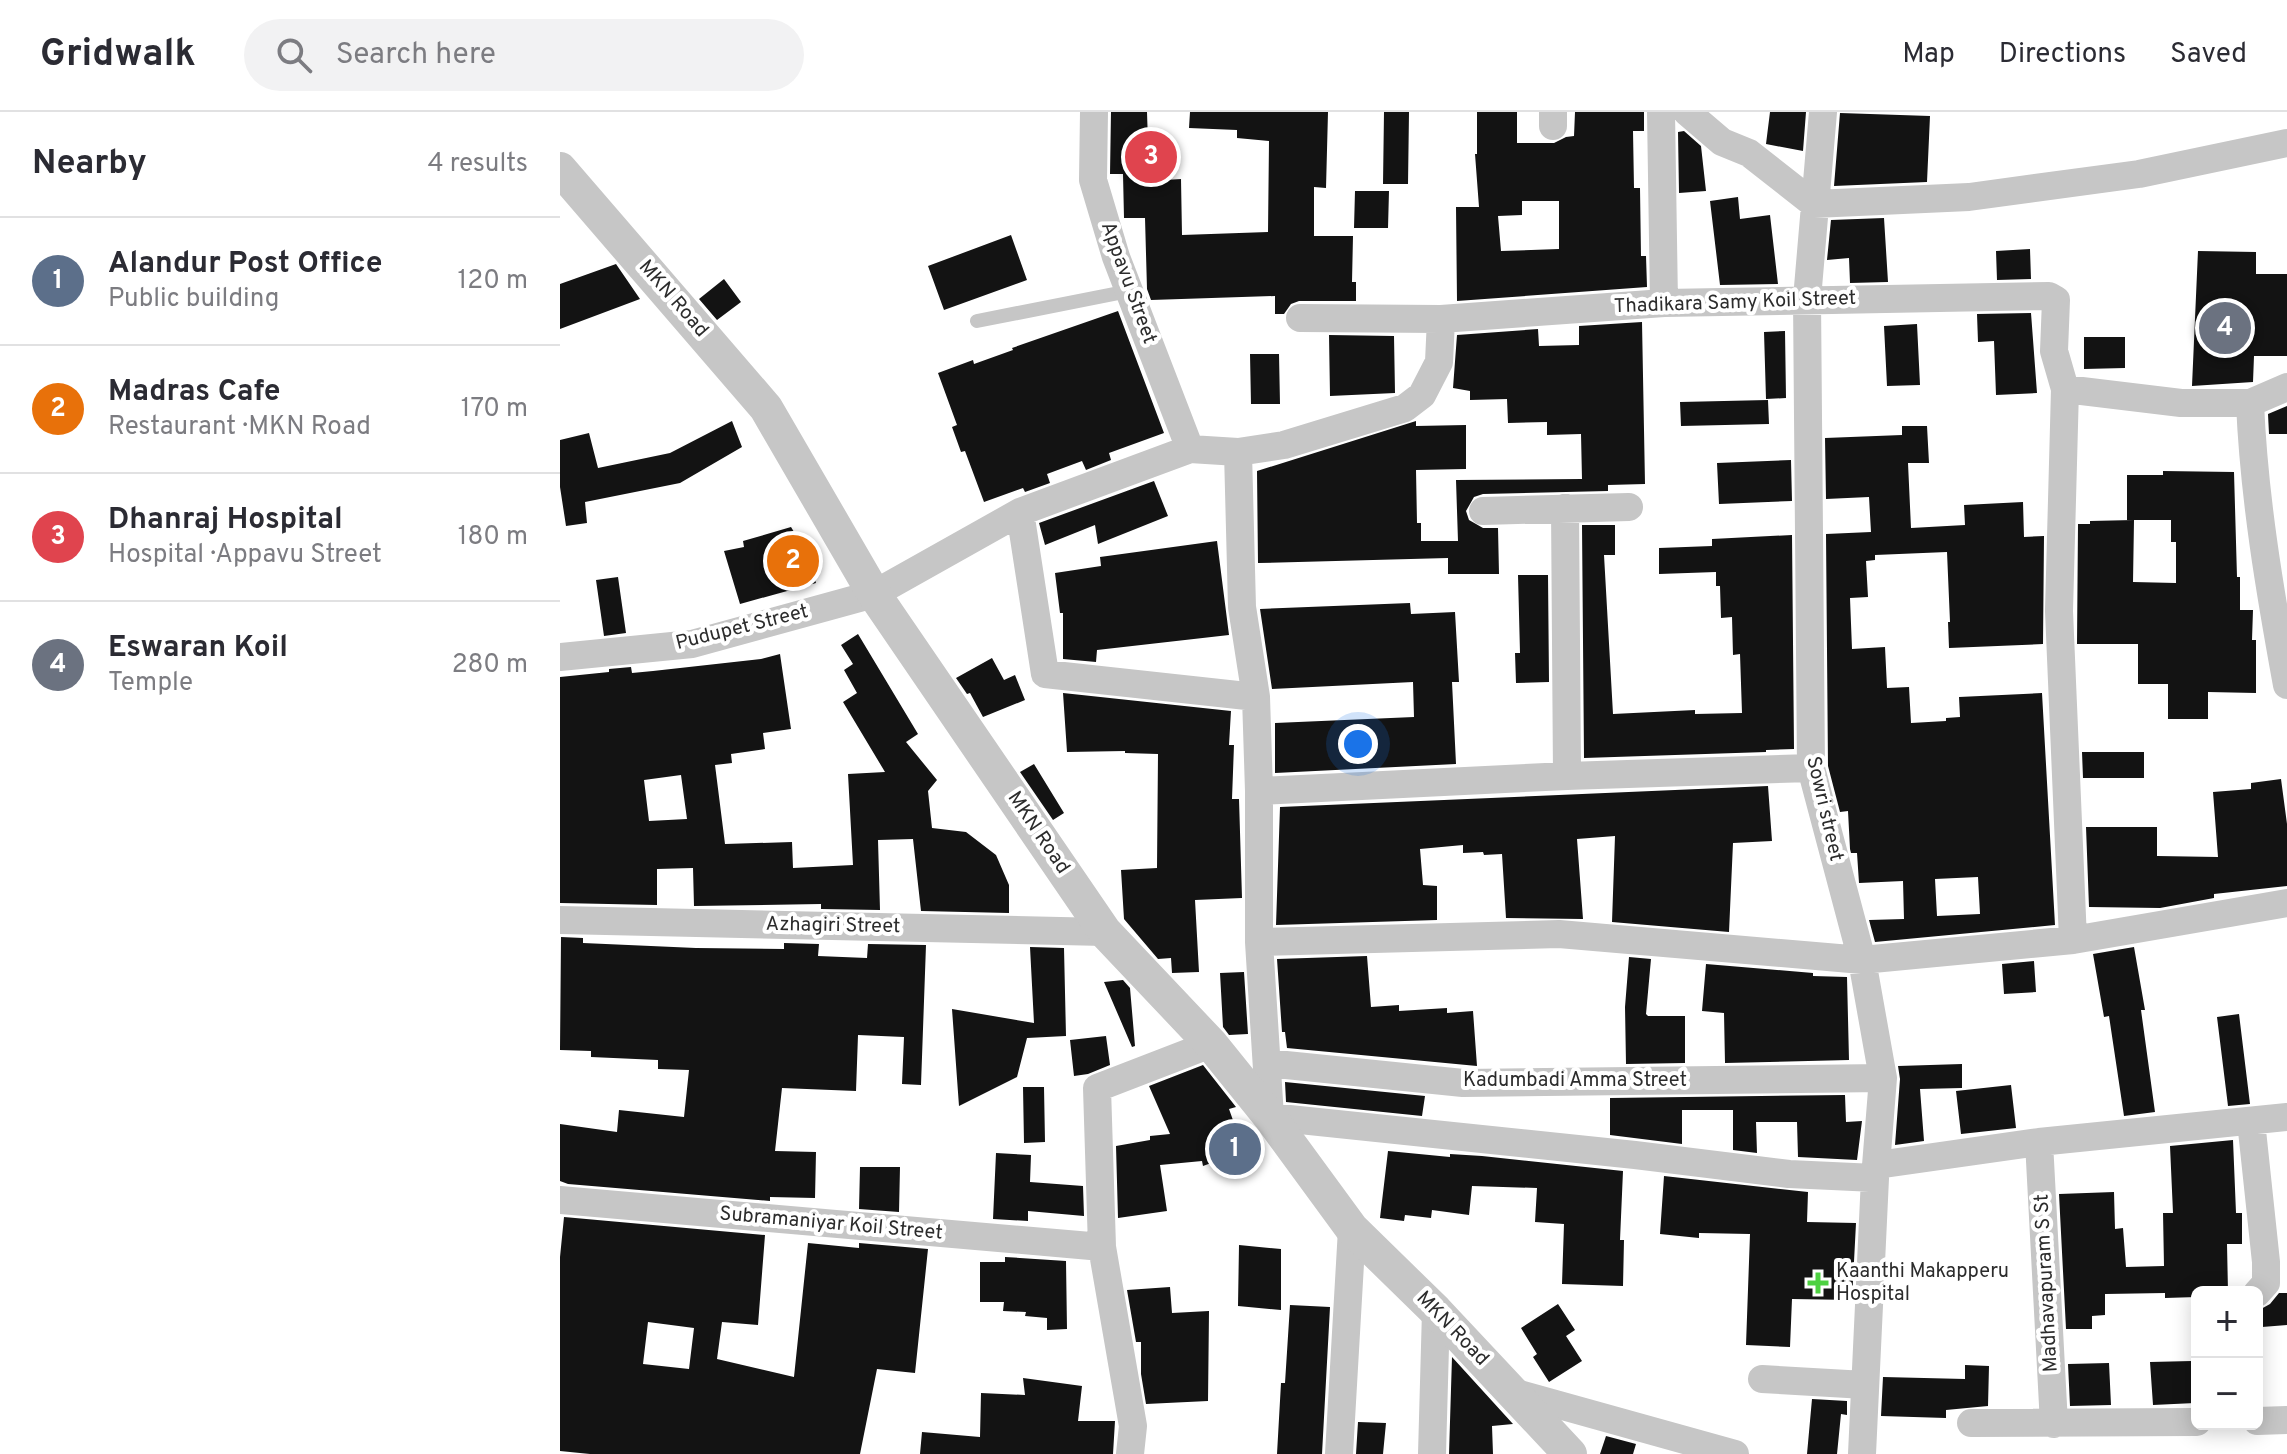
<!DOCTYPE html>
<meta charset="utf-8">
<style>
body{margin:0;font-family:Overpass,sans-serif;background:#f2f2f3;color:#2b2b33}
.controls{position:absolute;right:24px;bottom:24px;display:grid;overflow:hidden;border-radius:12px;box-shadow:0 4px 20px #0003}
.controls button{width:72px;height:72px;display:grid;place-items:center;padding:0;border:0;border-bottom:2px solid #e1e1e2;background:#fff;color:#2b2b33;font:40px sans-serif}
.you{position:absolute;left:798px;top:632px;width:28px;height:28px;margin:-20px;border:6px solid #fff;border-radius:50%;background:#1a73e8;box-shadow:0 0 0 12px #1a73e833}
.badge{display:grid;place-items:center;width:52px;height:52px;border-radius:50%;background:#0f766e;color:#fff;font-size:26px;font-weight:700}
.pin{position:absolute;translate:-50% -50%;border:4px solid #fff;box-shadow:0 2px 8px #0006}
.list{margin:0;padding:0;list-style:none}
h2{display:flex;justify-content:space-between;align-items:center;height:104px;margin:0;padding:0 32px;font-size:34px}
h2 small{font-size:26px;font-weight:400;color:#7c7c81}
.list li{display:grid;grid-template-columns:52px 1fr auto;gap:24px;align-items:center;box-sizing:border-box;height:128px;padding:0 32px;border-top:2px solid #e1e1e2}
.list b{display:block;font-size:30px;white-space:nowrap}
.list p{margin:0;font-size:26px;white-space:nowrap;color:#7c7c81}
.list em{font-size:26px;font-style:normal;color:#7c7c81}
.icon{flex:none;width:44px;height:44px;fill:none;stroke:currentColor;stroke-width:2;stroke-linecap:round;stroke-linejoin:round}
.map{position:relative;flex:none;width:1727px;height:1342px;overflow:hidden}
header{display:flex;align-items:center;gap:48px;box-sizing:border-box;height:112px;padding:0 40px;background:#fff;border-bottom:2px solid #e1e1e2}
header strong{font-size:38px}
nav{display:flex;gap:44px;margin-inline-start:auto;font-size:28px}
.search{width:560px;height:72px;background:#f2f2f3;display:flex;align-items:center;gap:20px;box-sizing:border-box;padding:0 28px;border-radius:44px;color:#7c7c81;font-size:30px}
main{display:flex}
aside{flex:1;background:#fff}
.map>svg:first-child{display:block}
</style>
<header>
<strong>Gridwalk</strong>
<div class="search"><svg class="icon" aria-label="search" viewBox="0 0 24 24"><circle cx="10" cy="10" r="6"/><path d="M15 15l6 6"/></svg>Search here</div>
<nav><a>Map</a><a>Directions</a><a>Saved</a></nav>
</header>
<main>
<aside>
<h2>Nearby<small>4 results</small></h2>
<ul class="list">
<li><span class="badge" style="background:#5c6f8a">1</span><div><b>Alandur Post Office</b><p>Public building</p></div><em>120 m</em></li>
<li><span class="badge" style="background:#e8710a">2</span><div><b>Madras Cafe</b><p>Restaurant · MKN Road</p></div><em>170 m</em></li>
<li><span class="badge" style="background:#e0444e">3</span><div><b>Dhanraj Hospital</b><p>Hospital · Appavu Street</p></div><em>180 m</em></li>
<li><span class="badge" style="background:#6b7280">4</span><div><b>Eswaran Koil</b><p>Temple</p></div><em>280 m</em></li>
</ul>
</aside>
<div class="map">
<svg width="1727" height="1342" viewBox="0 0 1727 1342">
<rect width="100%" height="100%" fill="#fff"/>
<path fill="#131313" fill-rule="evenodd" d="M551 0H587L588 31 605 30V68L621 67 622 123 708 120 709 29 677 26V18L629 16 630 0H768L766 76 754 75V124H793L792 170H796V189H739L731 192 724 202H715V184L591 188 587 177 585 106H564L563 62H550Z
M824 0H849L848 72H823Z
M917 0H957V31H994L1006 25 1014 24 1015 0H1084V19H1073L1074 76H1080L1081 144H1086L1087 175 897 189 896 95H919L915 42H917ZM962 89H999V137L941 139 938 104 962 103Z
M1210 0H1246L1243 39 1206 32Z
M1280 1 1370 4 1367 70 1274 74Z
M1124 19 1141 34 1146 79 1119 81 1118 20Z
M795 79H829L828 116H794Z
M1178 85 1180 107 1210 103 1218 172 1160 173 1150 89Z
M1324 106 1328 170 1290 171 1289 146 1267 148 1271 108Z
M451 123 467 168 384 198 368 154Z
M1470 137 1471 167 1437 168 1436 139Z
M1638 139 1696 140V162H1727V244H1694L1693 270 1632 274Z
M56 152 80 187 0 217V172Z
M164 167 181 190 157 208 139 187Z
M558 199 604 321 549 341 551 348 526 358 522 349 487 362 490 371 465 380 463 376 424 390 405 339 401 340 392 315 397 313 378 261 413 248 414 252 453 238 452 236Z
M1471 201 1477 281 1436 283 1434 229 1418 230 1417 202Z
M1082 210 1085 372 1048 373V379L923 382 914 385 906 399 909 408 923 416H938L939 462H888V446L698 451 697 359 856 309V314L906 313V357L856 358 857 411H861V429H898L896 368 1022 367 1021 322 987 323V310L948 311 947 287 910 288V279L893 276 897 223 978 217 979 234 1019 233V214Z
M1357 212 1360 273 1327 274 1324 214Z
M1225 219 1226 286 1206 287 1204 220Z
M769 223 834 224 835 281 770 284Z
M1524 225H1565V256L1524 257Z
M690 242H719L720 292H691Z
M1208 288 1209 312 1121 314 1120 290Z
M1727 294V322H1709L1708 302Z
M172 309 182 335 120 371 25 390 27 411 6 414 0 375V328L29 321 38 356 110 341Z
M1342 314H1367L1369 351H1348L1351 416 1405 413 1404 393 1463 390 1464 425 1484 424 1483 532 1389 536 1388 510H1390L1387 440 1315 443V448L1306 449 1308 485 1290 486 1292 537 1325 535 1327 576 1349 575 1351 611 1386 609V606L1400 605 1399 585 1482 581 1495 813 1315 830 1309 808 1344 807 1343 769 1299 771 1297 741H1291L1290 737 1288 699 1280 700 1268 654 1266 422 1311 420 1309 385 1266 387 1265 326 1342 323ZM1418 765 1420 802 1377 804 1375 767Z
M1231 348 1232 389 1159 392 1157 351Z
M1603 359 1674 360 1677 465H1680V498H1693L1692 528H1696V581L1648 580V607H1608V572H1578V532H1517L1518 412H1530V409L1574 408 1573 470 1616 471V430H1611V408H1567V363H1603Z
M594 369 608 404 538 432 535 413 485 433 479 411Z
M1022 413H1055V443H1044L1053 602 1135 598V602L1182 601 1180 542 1173 543 1172 505 1161 506 1160 474H1156V460L1099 462V436L1152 434V427L1232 423 1234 637 1206 638V640L1024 646Z
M231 415 245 438 256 471 180 492 164 439 184 435 183 429Z
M657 429 669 523 537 538 536 550 503 547V501H500L495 461 541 454 540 445Z
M958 463H988L989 570 956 571 955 541H960Z
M58 465 66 521 44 524 36 468Z
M850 491 851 502 895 500 899 570H892L896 652 715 661V611L854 605 853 570 712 577 700 497Z
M298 522 358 622 346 630 377 668 368 679 372 716 406 720 436 743 449 773V801L361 799 353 727 318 728 320 798 261 797V792L134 794 133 756 97 757V793L0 791V565L49 560V557L71 555 72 561 93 559 201 547 220 542 231 617 203 621 205 637 171 642 172 651 155 653 165 732 232 730 233 756 293 753 288 662 325 660 283 590 297 581 284 558 293 552 281 533ZM121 663 127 707 89 709 84 668Z
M432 546 444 568 455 563 465 588 423 605 410 581 407 582 396 566Z
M503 581 671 599 669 633H674L672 687H679L682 786 635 788 639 860 612 861 611 846 598 847 564 807 561 758 597 756 598 642 565 641V639L507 640Z
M1522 640H1584V666H1523Z
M474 652 504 701 493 708 460 660Z
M1721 667 1727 712V774L1654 782V786L1600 796 1529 795 1526 715H1597V744L1658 745 1653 680 1691 677V671Z
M1208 674 1212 729 1173 731 1169 820 1052 810 1055 724 1017 727 1023 807 946 806 942 742 924 743 923 740 903 741V733L860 737 863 773 877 774V808L716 813 720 695Z
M1 825 23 826V831L136 836 224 837V831L259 832 258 844 307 846 308 832 366 833 361 973 342 972 344 925 298 923 296 979 222 976 215 1039 256 1040 255 1086 210 1085V1089L8 1072 0 1069V1012L57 1020 59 998 124 1005 129 958 98 957V948L31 945V939L0 938Z
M470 835 504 836 506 924 467 926 457 965 399 994 392 897 474 911Z
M1574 835 1585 898H1581L1595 1000 1564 1004 1549 904 1544 905 1533 842Z
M807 844 811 895 839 893V899L887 896V901L913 899 917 954 727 936 725 920H722L717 847Z
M1069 845 1091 847 1086 902 1088 904H1125V951L1066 952 1065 895Z
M1474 849 1476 880 1444 882 1442 852Z
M1146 852 1253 861V864L1287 865 1289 948 1165 951 1164 901 1142 899Z
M684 860 688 922 669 923 663 915 660 861Z
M563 868 570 876 575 934 572 935 544 870Z
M1679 902 1690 992 1668 994 1657 905Z
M546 924 550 953 528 962 514 964 510 928Z
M1402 952V976L1360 977 1364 1029 1335 1033 1340 967 1338 954Z
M643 953 676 995 669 997 684 1039 643 1054 642 1049 600 1053 607 1099 558 1106 556 1034 590 1028V1024L610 1022 589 974Z
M725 970 865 984 862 1004 726 990Z
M1451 973 1456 1016 1401 1022 1396 979Z
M463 975H484L485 1030 464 1031Z
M1285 983 1286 1010 1302 1009 1297 1048 1238 1045 1237 1010H1196L1197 1041 1173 1038V998H1122V1032L1050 1023V986Z
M1673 1028 1676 1101H1682V1132H1667L1668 1180H1637V1185L1605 1186V1181L1545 1182V1203L1532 1204V1217H1506L1499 1082 1554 1080 1555 1117 1563 1116 1566 1155 1604 1154 1603 1101H1613L1610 1034Z
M828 1039 890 1045V1042L922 1044 1063 1059 1060 1128H1064L1063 1174 1002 1172 1004 1112 975 1110 977 1076 912 1074 909 1103 872 1098 871 1106 845 1103 844 1109 820 1106Z
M436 1041 471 1043 470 1070 523 1074 524 1104 468 1099V1109L433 1107Z
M300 1055H340L339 1100 299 1097Z
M1104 1064 1248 1080 1247 1110 1296 1111 1292 1188 1232 1187 1230 1235 1186 1233 1190 1122 1139 1121V1126L1100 1122Z
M4 1105 205 1123 198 1213 162 1210 157 1247 234 1265 248 1131 299 1136V1131L368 1137 355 1261 317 1257 300 1342H30L0 1339V1145ZM88 1210 134 1216 129 1257 83 1252Z
M679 1133 721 1137V1198L678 1194Z
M445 1145 506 1149 507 1217 487 1218V1206L465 1204 466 1200 443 1199 444 1190H420V1150H445Z
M610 1175 612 1201 649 1199 648 1289 586 1292 581 1262V1230H576L567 1178Z
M1719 1181H1727V1213L1702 1215 1701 1197 1710 1192Z
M998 1192 1015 1218 1006 1224 1022 1249 989 1270 973 1245 977 1242 961 1216Z
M730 1193 770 1195 762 1342H717L721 1271H725Z
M892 1245 953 1312 932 1314 933 1342H889Z
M1632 1249 1635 1291 1593 1293 1590 1250Z
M1549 1251 1551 1293 1510 1294 1508 1252Z
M1405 1253 1429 1254 1428 1294 1386 1298V1306L1321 1304 1323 1265 1405 1267Z
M463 1266 522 1274 518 1309H555L553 1342H360L362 1320 420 1325 421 1281 465 1283Z
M1252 1287 1287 1289V1303L1281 1302 1277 1342H1247Z
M798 1310 826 1311 823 1342H796Z
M1046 1324 1076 1332 1073 1342H1040Z"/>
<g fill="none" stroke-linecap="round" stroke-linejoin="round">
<path stroke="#c6c6c6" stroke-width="14" d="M417 209 569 179"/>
<path stroke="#c6c6c6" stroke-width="28" d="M534 0 533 68 556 145 630 337
M993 0V14
M1101 0 1104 191
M1127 0 1162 30 1189 41 1254 92 1409 85 1579 62 1727 31
M1263 0 1247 187 1251 656 1302 848 1323 966 1315 1066 1302 1342
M740 206 881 207
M1505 277 1621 291H1690L1727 275
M1690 291C1694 386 1710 480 1727 573
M678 340 682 495 696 585 699 679V830L710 1005 1075 1043 1229 1062 1315 1066
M1005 396 1007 664
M923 399 1069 395
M460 400 485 562 696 585
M0 545 132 532 314 482 460 400 630 337 678 340 724 333 845 296 862 283 879 250 881 207 1104 191 1489 184 1496 188 1494 239 1505 277 1499 499 1513 828
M699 679 1007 664 1251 656
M0 808 545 820
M699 830 999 822 1302 848 1513 828 1727 791
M707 951 903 971 1323 966
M1691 1009 1706 1150V1171L1697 1181
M1479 1030 1494 1312
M1317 1053 1479 1030 1727 1005
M0 1088 542 1135
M1202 1267 1305 1273
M952 1280 1175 1342
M1697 1309 1727 1308
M1411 1311 1637 1310
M570 1342 573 1314 542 1135 537 976 651 932
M779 1342 792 1117
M872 1342 876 1199"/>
<path stroke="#c6c6c6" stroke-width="34" d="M0 57 206 296 314 482 545 820 651 932 710 1005 792 1117 876 1199 1010 1342"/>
</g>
<path fill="#4dd141" stroke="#fff" stroke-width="3" d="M1254 1159h8v8h8v8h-8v8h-8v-8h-8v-8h8z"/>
<g text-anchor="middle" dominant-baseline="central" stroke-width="8" stroke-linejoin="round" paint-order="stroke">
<g font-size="20" fill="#2c2c2c" stroke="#fff">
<text transform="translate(568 171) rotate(70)">Appavu Street</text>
<text transform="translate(113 187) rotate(49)">MKN Road</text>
<text transform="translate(1175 191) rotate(-2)">Thadikara Samy Koil Street</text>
<text transform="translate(182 516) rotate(-14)">Pudupet Street</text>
<text transform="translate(1264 697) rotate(77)">Sowri street</text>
<text transform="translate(478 721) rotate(56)">MKN Road</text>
<text transform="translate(273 814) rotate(1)">Azhagiri Street</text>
<text x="1015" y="969">Kadumbadi Amma Street</text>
<text transform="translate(271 1112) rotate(5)">Subramaniyar Koil Street</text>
<text transform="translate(1487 1171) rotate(-93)">Madhavapuram S St</text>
<text transform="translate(892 1217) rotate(46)">MKN Road</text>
</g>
<g font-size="20" fill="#2c2c2c" stroke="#fff" text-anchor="start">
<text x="1276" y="1160">Kaanthi Makapperu<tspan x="1276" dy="23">Hospital</tspan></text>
</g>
</g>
</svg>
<div class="controls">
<button>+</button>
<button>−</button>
</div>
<div class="you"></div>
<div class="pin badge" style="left:675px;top:1037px;background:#5c6f8a">1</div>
<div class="pin badge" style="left:233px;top:449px;background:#e8710a">2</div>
<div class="pin badge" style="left:591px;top:45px;background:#e0444e">3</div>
<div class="pin badge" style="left:1665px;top:216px;background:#6b7280">4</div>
</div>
</main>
